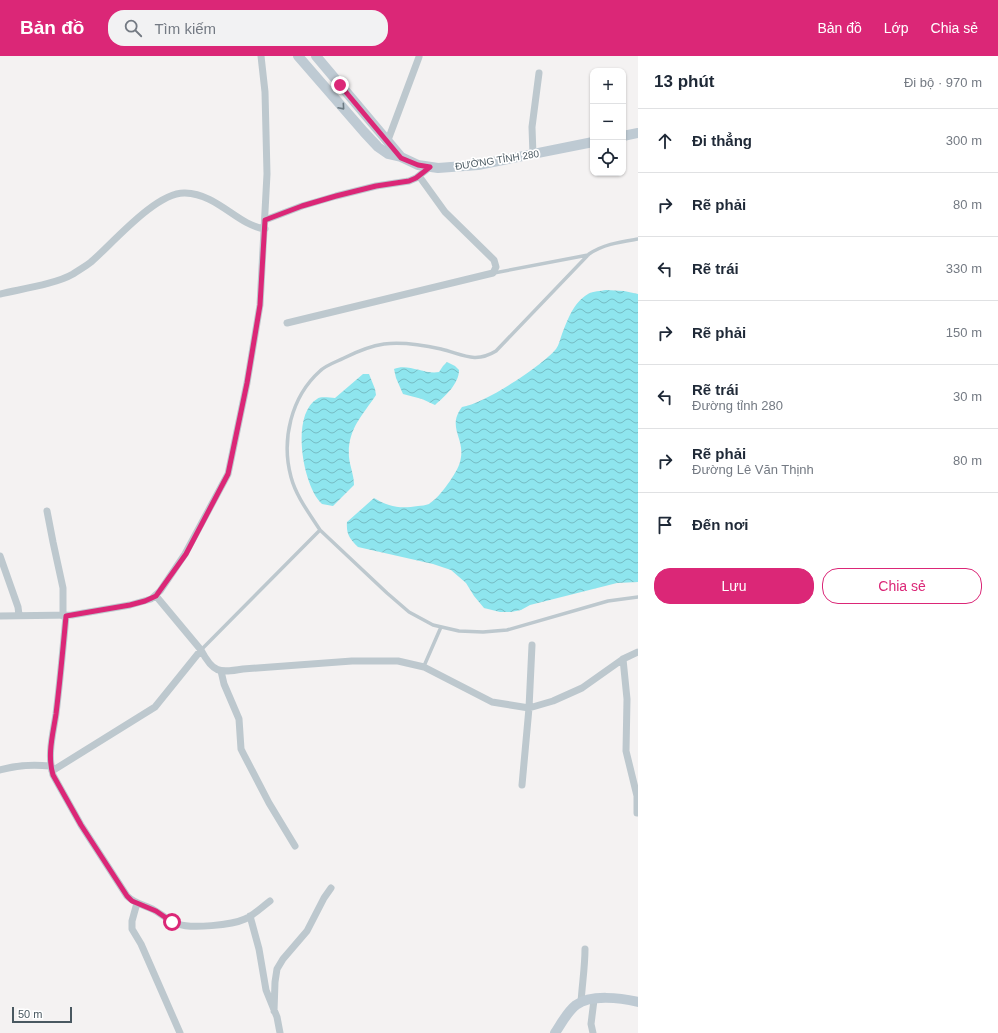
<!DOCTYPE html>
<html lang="vi">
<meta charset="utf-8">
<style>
body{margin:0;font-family:Arial,sans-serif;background:#f2f2f3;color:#1f2937}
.controls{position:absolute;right:12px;top:12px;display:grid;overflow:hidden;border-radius:8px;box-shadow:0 1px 3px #0004}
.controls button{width:36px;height:36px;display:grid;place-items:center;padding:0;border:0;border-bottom:1px solid #e0e1e3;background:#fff;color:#1f2937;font:20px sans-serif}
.scale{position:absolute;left:12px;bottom:10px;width:60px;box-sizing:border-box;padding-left:4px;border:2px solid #495860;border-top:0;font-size:11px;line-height:14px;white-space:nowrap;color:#495860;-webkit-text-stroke:3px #fff;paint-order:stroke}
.stop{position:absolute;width:12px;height:12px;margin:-9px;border:3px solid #db2777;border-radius:50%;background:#fff}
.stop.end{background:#db2777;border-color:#fff;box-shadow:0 1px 4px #0008}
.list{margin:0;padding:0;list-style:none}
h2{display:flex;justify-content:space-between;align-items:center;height:52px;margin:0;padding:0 16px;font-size:17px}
h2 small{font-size:13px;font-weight:400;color:#747a83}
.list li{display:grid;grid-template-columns:26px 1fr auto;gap:12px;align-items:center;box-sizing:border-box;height:64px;padding:0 16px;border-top:1px solid #e0e1e3}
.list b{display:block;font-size:15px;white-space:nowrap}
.list p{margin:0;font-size:13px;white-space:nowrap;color:#747a83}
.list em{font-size:13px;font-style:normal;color:#747a83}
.actions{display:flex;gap:8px;padding:12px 16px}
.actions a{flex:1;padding:9px 0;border:1px solid #db2777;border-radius:16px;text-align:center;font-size:14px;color:#db2777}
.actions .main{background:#db2777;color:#fff}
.icon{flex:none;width:22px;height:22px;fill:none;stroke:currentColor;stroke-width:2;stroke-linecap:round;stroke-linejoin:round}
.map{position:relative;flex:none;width:638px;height:977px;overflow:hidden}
header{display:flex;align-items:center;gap:24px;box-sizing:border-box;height:56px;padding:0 20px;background:#db2777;color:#fff}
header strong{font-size:19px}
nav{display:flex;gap:22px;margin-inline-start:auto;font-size:14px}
.search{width:280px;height:36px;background:#f2f2f3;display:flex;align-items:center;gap:10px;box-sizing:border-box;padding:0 14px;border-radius:16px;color:#747a83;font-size:15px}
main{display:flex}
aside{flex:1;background:#fff}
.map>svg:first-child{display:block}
</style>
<header>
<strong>Bản đồ</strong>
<div class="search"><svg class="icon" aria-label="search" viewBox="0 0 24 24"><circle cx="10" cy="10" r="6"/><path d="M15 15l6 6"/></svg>Tìm kiếm</div>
<nav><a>Bản đồ</a><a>Lớp</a><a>Chia sẻ</a></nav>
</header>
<main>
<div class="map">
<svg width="638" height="977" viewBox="0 0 638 977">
<defs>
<pattern id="water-waves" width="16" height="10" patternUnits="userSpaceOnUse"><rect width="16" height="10" fill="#8ee5ee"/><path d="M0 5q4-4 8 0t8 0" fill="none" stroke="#76bcc4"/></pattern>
</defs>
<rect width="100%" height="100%" fill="#f4f2f2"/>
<path fill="url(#water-waves)" d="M606 234 624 235 638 238V526L617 527 530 549 521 554 511 556H500L484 552 474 540 466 527 451 514 433 508 358 491C350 483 346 478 347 466L374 442C389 451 400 453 418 450 421 450 426 449 429 448 438 442 444 433 450 425 455 417 460 410 461 401 464 381 447 371 462 351 484 348 542 310 556 293 559 289 560 283 562 278 568 263 573 247 588 238 593 235 601 235 606 234Z
M447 306 455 310 459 314C459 328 445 340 435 349L422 343 403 338 396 322 394 313C408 307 425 319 439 316L443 310Z
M363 318H369L375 333 376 339C362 360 347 374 349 401 350 411 354 419 354 429L333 450 322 448C303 431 290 359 317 343 321 340 329 342 335 342Z"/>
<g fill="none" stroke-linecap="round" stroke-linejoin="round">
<path stroke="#bdc8ce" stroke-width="3.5" d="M494 217 588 199
M320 474 387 537 409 556 433 569 459 575 483 576 507 574 608 545 638 541
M201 594 320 474C309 457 296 440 291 421 281 384 291 341 320 315 326 309 336 306 344 302 356 296 370 290 384 288 402 286 423 289 441 293 462 298 475 308 496 295L589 198C604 188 620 186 638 183
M424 610 441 571"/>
<path stroke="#bdc8ce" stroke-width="7" d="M388 84 419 1
M533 99 532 71 539 17
M265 164 302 150 336 140 376 130 409 125 416 122 430 111
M0 238C21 233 56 228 73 218 79 214 86 210 91 206 113 187 156 136 185 137 218 138 237 169 265 173
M287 267 493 217 496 211 494 204 445 156 419 120
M47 455 53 486 63 532V560
M0 500 18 551 19 559
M156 540 201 594C213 617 219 617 243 613L352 605H398L424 611 492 646 529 652 553 645 582 632 623 603 638 596
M0 560 72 559 130 549 151 543 160 535 185 498 228 418 247 327 260 249 267 118 265 36 261 0
M66 560C63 593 60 625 56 658 53 678 47 699 53 719L81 769 127 840C135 848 145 849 154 854 163 859 169 865 178 868 191 873 232 869 245 863 254 859 262 851 270 845
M623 603 627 643 626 695 637 740V757
M221 615 224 628 239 663 241 693 243 697 269 747 295 790
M0 714C17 709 32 708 50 710
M52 715 155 651 201 594
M522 729 529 652 532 589
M137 847 132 865V873L141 888 180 977
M250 860 259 893 266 934 277 961 280 977
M581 947C582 929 585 911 585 893
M274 955 275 926 277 913 283 903 307 875 324 842 331 832
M593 977 591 968 594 944"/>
<path stroke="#becad3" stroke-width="10" d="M298 0 364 76 378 91 388 98 401 101 418 109 438 112 478 109 593 86
M316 0 401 101
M623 80 638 77
M555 977C561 968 567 956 576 949 591 938 621 942 638 946"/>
</g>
<defs><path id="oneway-chevron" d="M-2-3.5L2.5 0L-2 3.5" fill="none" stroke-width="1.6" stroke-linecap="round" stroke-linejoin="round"/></defs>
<use stroke="#6c7a82" href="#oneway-chevron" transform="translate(342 51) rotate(49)"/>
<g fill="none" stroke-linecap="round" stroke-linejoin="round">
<path stroke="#db2777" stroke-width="5" d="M172 866 156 855 132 845 127 840 81 769 53 719C47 699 53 678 56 658 60 625 63 593 66 560L130 549 145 545 156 540 186 498 228 418 247 327 260 249 265 164 302 150 336 140 376 130 409 125 416 122 430 111 418 109 401 102 340 29"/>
</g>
<g text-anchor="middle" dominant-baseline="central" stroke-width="3.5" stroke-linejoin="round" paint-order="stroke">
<g font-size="10" fill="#495860" stroke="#fff">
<text transform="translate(497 104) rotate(-9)">ĐƯỜNG TỈNH 280</text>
</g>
</g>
</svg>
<div class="controls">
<button>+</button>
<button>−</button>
<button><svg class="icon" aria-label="locate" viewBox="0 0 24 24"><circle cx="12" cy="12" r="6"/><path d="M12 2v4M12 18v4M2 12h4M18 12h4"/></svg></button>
</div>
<div class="scale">50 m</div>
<div class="stop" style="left:172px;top:866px"></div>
<div class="stop end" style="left:340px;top:29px"></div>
</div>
<aside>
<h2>13 phút<small>Đi bộ · 970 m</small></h2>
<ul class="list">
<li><svg class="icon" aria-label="ahead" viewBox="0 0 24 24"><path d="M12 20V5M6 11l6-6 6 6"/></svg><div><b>Đi thẳng</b></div><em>300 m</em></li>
<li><svg class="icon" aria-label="right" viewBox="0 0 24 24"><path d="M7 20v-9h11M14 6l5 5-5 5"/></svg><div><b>Rẽ phải</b></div><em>80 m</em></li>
<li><svg class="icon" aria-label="left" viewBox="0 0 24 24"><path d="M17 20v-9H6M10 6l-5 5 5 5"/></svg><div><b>Rẽ trái</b></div><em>330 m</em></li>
<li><svg class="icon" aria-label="right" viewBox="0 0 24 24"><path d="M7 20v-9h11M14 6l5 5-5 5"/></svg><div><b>Rẽ phải</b></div><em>150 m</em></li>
<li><svg class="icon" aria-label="left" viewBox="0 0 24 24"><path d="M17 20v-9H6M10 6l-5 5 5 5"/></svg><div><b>Rẽ trái</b><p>Đường tỉnh 280</p></div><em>30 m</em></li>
<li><svg class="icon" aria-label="right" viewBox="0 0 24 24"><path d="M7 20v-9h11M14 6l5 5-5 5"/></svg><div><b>Rẽ phải</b><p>Đường Lê Văn Thịnh</p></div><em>80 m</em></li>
<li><svg class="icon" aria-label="arrive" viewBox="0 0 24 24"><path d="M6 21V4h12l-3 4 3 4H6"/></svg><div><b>Đến nơi</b></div></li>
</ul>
<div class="actions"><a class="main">Lưu</a><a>Chia sẻ</a></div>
</aside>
</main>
